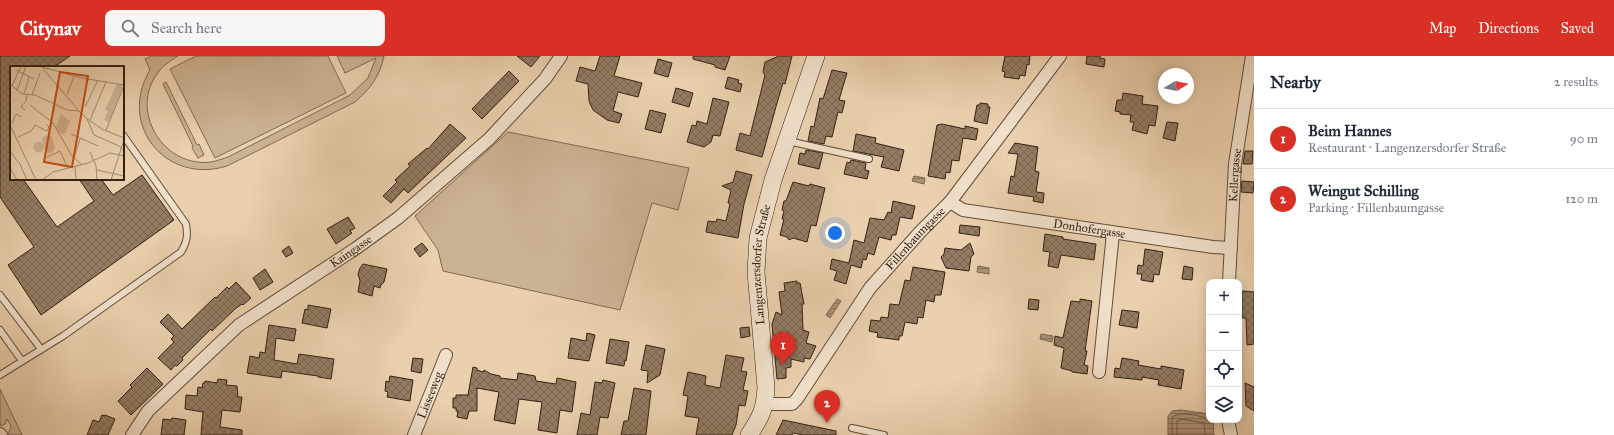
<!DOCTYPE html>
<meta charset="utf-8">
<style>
body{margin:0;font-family:"IM FELL Great Primer",serif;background:#f6f6f7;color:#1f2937}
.controls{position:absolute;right:12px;bottom:12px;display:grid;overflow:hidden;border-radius:8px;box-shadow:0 2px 10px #0003}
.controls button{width:36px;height:36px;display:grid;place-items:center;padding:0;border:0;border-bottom:1px solid #e0e1e3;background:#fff;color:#1f2937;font:20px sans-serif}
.compass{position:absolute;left:1158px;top:12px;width:36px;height:36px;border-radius:50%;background:#fff;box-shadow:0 2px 10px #0003;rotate:80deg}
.you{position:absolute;left:835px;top:177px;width:14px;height:14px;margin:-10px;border:3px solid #fff;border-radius:50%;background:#1a73e8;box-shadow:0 0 0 6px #1a73e833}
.badge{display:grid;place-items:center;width:26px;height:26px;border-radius:50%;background:#d93025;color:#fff;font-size:13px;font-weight:700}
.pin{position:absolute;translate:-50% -33px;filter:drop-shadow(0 1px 2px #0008)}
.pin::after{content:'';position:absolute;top:21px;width:14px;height:12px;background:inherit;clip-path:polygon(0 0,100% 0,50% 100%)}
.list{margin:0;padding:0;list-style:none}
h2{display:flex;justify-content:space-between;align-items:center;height:52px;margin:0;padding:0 16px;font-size:17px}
h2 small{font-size:13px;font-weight:400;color:#747a83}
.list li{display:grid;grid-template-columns:26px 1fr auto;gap:12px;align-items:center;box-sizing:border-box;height:60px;padding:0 16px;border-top:1px solid #e0e1e3}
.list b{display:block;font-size:15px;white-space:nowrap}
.list p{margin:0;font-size:13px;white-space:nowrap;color:#747a83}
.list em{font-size:13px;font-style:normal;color:#747a83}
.icon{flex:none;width:22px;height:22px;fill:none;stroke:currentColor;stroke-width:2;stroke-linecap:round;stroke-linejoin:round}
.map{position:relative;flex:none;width:1254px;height:379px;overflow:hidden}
header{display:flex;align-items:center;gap:24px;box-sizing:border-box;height:56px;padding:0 20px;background:#d93025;color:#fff}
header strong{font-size:19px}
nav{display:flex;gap:22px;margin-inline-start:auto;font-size:14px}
.search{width:280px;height:36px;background:#f6f6f7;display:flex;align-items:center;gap:10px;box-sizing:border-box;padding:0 14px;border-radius:8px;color:#747a83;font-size:15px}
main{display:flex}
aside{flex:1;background:#fff}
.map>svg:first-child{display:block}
</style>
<header>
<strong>Citynav</strong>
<div class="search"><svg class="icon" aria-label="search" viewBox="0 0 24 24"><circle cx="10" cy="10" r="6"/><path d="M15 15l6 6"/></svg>Search here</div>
<nav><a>Map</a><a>Directions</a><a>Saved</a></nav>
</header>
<main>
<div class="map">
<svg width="1254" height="379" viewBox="0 0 1254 379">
<defs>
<pattern id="water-rules" width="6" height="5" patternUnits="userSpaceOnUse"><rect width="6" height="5" fill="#ac9479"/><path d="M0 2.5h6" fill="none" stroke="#8d7862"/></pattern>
<pattern id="building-cross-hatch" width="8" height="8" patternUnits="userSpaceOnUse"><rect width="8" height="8" fill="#937c63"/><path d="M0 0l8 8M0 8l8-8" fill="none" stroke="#796550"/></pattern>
</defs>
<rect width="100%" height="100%" fill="#ead0ae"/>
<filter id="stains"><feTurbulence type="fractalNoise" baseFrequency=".005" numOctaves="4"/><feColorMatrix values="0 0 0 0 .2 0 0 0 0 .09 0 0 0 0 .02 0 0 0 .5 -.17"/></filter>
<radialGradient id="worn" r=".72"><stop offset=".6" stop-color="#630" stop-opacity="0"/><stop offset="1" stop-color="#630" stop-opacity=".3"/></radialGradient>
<path fill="#cbb293" stroke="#806952" d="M151 0H178C170 5 162 10 157 18 132 52 158 102 198 106 209 108 219 104 228 101L350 39 368 22 376 2 345 17 337 0H384C380 20 370 33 355 46L227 110C166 129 117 69 150 14L145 3Z
M196 0H328L346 37 215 102 170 13Z
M166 26 197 89 199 88 204 99 198 102 192 92 193 90 163 28Z
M508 76 689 112 678 154 652 147 620 254 443 215 438 194 415 160Z
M0 333 22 379H8L11 370 7 363 5 368 1 370 0 367Z"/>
<path fill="url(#water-rules)" stroke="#7c6650" d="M914 120 925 122 924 128 912 125Z
M978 210 989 212V218L977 216Z
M837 243 841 245 830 262 826 259Z
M1041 278 1053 280 1052 286 1040 283Z
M1181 354 1209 358V364H1213L1214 379H1168V360L1172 355Z"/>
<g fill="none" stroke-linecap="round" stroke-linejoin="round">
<path stroke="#705a46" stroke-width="1" d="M1172 379V362C1178 354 1201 360 1209 363
M1177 379V365L1182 363 1204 367 1205 379"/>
</g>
<path fill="url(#building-cross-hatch)" stroke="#342012" d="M0 0H70L54 11H11V123H23L57 171 94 145 79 123H101L113 139 142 119 174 164 41 259 8 209 34 191 0 141Z
M517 0H540L531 11Z
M600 0H620L614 20 642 27 638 41 618 36 613 55 622 58 619 67 607 64 593 54 589 45 588 28 576 25 580 11 595 15Z
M693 0H730L725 14 715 11V9L693 3Z
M779 0H792L785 28 783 27 777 47 762 101 736 94 740 77 750 80 765 19 763 16 765 6Z
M1005 0H1030L1029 9 1027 8 1025 20 1020 19 1019 23 1004 21 1005 16 1002 15Z
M1087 0H1100V2L1105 3 1104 11 1086 8Z
M658 3 672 7 668 21 654 17Z
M832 14 847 17 839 44 845 45 842 57 838 56 832 81 826 80 824 88 808 85 811 70 814 71 820 42 823 43Z
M509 15 519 25 482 63 472 53Z
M728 21 739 24 738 27 742 28 740 36 725 32Z
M676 32 693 37 689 51 672 46Z
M1123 37 1143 40 1142 48 1158 50 1155 70 1149 69 1147 78 1132 74 1134 66H1130L1131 59 1120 58V56L1115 55 1117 44H1122Z
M713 42 729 46 720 80 713 79 711 86 704 91 687 86 692 69 696 70 697 65 707 68Z
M980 47 988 48V51H990L987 68 974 65 977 49H980Z
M650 54 666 58 661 77 645 73Z
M1167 66 1178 67 1175 85 1163 82Z
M450 68 466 82 408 137 404 133 391 147 383 140 397 126 395 124 410 110 408 108 427 92 428 93Z
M942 68 965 73V70L978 73 976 84 963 82 959 105 952 104 950 117 946 116 945 123 928 120 937 69Z
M856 78 876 82 875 87 904 94 899 115 881 111 884 101 853 95Z
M1015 87 1038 91 1035 115 1039 116 1036 136 1044 137 1043 147 1033 145 1034 141 1008 137 1011 120 1014 121 1018 98 1008 97Z
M806 94 823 97 819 113 798 108 800 97 805 98Z
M1245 95H1253L1252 108H1243Z
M851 104 866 107 865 114 869 115 867 123 844 118 847 106 850 107Z
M736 115 752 119 744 148 738 182 706 176 708 165 716 166 717 163 726 165 730 148 728 147 731 134 722 130 733 126Z
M1242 125 1254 126 1253 137 1241 136Z
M793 126 809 130 810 128 825 132 816 170 811 169 807 186 793 182 789 184 787 181 780 179 784 163H782L784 155 782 154 784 145H786Z
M893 145 915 150 912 163 900 161 896 179H892L891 184 879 181 874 199 868 197 866 204 863 203 861 212 851 209 846 228 834 224 837 215 830 213 832 203 849 207 854 184 864 187 870 162 884 164 888 156 891 157Z
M348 161 355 172 350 175 352 177 336 188 327 173Z
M960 169 980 171 979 180 959 177Z
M1045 178 1063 181V183L1096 188 1094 204 1061 199 1058 212 1048 210 1050 196 1043 195Z
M422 187 428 194 420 201 414 193Z
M970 187 974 198 971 201 969 215 946 212 941 201 944 198 945 192 961 194Z
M289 190 293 197 286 201 282 195Z
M1145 193 1163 196 1159 219 1154 218 1153 226 1141 224 1142 218H1137L1138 209 1143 210Z
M363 208 387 213 384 226 381 229 380 232 374 230 372 240 358 236 360 225 358 218 360 212Z
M1184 210 1193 212 1192 224 1182 223Z
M913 211 945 216 941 239H935L934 246 926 244 923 262 918 261 917 268 905 266 902 280H899V284L877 281 878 277 869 275 871 264 880 265 881 261 888 262 890 248 899 249 905 224 910 225Z
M265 213 273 226 260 234 253 222Z
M797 225V227H800L804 248H802L803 274 809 276 806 287 816 290 810 303 804 302V306L791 303V311L786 312V322L777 323 772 268 776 256 782 259 779 236 785 235 784 227Z
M236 226 251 242 243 249 242 248 235 253 212 275 211 273 182 302 183 304 177 310 175 309 171 314 158 302 174 286 171 283 174 280 160 266 168 258 182 273 215 241 216 242 227 231 229 233Z
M1242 235 1254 236V288L1247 289 1246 262H1242Z
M1029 243 1039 244 1038 254 1028 253Z
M1080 243 1092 245 1085 295H1087L1084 309 1088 310 1087 318 1072 316V315L1061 312 1064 292 1054 289 1055 280 1063 282 1071 245 1080 246Z
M308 249 331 253 327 272 302 267 305 253 308 254Z
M1122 254 1139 256 1137 272 1119 269Z
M269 269 296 273 294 285 276 282 274 304 297 308 299 298 334 303 331 323 318 321V320L282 315 281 322 247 317 250 300 259 302 260 296 265 297Z
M749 271 750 280 741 282 740 272Z
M587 277 595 279 589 305 568 302 571 282 586 285Z
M610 283 629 286 626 305 625 304 624 310 606 307Z
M646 289 665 293 660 319 647 327 648 315 641 314Z
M726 299 744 302 741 315 747 316 743 334 748 335 745 350 739 349 736 369 732 379H696L699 362 685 360 688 340 683 339 688 316 706 320 705 329 720 332Z
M413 302 423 303 421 317 411 315Z
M1122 302 1139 305 1138 309 1161 313V310L1184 314 1181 333 1158 329 1159 324 1142 321V324L1114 321 1115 312 1120 313Z
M473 311 477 312V314L483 316 484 314 491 318 500 320V322L517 324 518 317 535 320 536 325 556 328 557 322 576 326 572 356 560 354 557 377 538 374 542 346 519 343 515 368 494 364 499 336 477 332V355H469L467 363 457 361 458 355H456V352H453V342H456V339H468Z
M147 312 163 328 131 359 118 345 132 331 130 329Z
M390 320 413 324 410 345 387 341 388 336 385 335 386 325 389 326Z
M218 323 227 324 226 329 237 330 238 341H242L240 356 222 354 220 371 242 374V379H201L203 356 185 353 186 339 197 340 198 331 202 332 203 327H205V325L217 327Z
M603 324 615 327 608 362 600 361 597 379H577L581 357 590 359 595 326 602 327Z
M1245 327 1254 331V355L1246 350Z
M634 332 651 335 646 379H621L624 365H628Z
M102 359 105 360V359L115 363 108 379H87L93 364 99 366Z
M172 362 186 364 184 379H161L163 363 171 364Z
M783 364 836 375V379H803L793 377 792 379H776Z"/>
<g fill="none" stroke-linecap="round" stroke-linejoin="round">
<defs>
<path id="lane" d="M788 85 869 103
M0 239 41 293
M0 274 22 305
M0 319 63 280 181 196C187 186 188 180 186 168L123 79
M852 372 884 379"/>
<g id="street">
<path id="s1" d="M950 146 963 154 1213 191 1231 192"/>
<path id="s2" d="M1229 226 1235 108 1252 0"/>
<path d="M1099 316 1113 177"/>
<path id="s3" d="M766 348H792L797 343 870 232 921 175 950 146 1060 0"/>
<path d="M1228 364 1231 379"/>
<path d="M0 378 1 379"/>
<path id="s4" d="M132 379 148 355 239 269 355 193 398 162 489 83 545 23 561 0"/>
<path id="s5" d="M414 379 446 299"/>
</g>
<g id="secondary">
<path id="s6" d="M749 379C761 361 765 353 766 331L756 216 758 182 773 124 816 0"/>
</g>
</defs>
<use href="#lane" stroke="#624c39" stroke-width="8"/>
<use href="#street" stroke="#624c39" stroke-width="14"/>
<use href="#secondary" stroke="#342012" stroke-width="18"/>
<use href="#lane" stroke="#f1e0ca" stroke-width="6"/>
<use href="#street" stroke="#f1e0ca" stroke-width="12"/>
<use href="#secondary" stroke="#f1e0ca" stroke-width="17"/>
</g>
<g text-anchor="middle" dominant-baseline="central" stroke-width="3.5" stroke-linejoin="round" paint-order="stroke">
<g font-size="12" fill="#342012" stroke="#f1e0ca">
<text stroke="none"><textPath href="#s2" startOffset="107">Kellergasse</textPath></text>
<text stroke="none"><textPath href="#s1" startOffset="143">Donhofergasse</textPath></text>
<text stroke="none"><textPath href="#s3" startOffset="233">Fillenbaumgasse</textPath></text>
<text stroke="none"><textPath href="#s4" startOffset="288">Kaingasse</textPath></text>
<text stroke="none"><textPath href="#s6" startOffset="175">Langenzersdorfer Straße</textPath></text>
<text stroke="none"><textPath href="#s5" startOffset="43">Lisseeweg</textPath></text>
</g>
</g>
<g transform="translate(10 10)">
<rect width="114" height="114" fill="#ead0ae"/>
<path d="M107 18 113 20 99 56 94 54 98 45 95 44ZM51 48 60 55 55 67 51 68 46 61ZM36 69 42 71 45 82 42 87 36 86 32 72ZM23.5 81a5.5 5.5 0 1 1 11 0a5.5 5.5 0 1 1-11 0Z" fill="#cbb293"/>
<path fill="none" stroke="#a18a70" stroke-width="1" d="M28 0 72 12 114 19M33 3 69 45M6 4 24 13M0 18 12 28 25 29 57 44 69 45 77 53 84 69 109 80 114 85M2 20 11 0M7 25 16 0M14 28 19 11M22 29 30 7M57 29 64 10M20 39 43 57 62 90 71 98M75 41 88 14M15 44 11 41 16 35 17 29M76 52 92 63 114 72M80 54 96 16M2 57 6 48 12 51M0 59 26 114M96 64 114 20M61 68 88 80M8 71 21 65 25 59 37 65 39 61 36 58M0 85 8 96M80 86 86 100 87 114M37 91 50 85 58 102M64 92 70 73M9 96 17 114M65 100 66 114M0 102 7 114M87 104 114 110M32 114 43 106 78 97 100 87 114 90M101 114 114 74"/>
<path fill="#c44e0d" fill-opacity="0.15" stroke="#c44e0d" stroke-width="2" d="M50 6 78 10 62 101 34 96Z"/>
<rect width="114" height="114" fill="none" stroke="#342012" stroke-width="2"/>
</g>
<rect width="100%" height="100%" filter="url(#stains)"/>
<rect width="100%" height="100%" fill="url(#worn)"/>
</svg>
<div class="controls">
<button>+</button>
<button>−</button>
<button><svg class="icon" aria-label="locate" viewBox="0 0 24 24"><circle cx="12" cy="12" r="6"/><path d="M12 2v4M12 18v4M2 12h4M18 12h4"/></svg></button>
<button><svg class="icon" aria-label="layers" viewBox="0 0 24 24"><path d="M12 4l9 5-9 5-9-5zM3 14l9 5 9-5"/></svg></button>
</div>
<svg class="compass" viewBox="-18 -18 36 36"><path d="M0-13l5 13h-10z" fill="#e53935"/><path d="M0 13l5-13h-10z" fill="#747a83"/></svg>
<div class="you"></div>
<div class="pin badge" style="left:783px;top:309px">1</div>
<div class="pin badge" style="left:827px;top:367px">2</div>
</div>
<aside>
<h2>Nearby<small>2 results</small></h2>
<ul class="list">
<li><span class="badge">1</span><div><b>Beim Hannes</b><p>Restaurant · Langenzersdorfer Straße</p></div><em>90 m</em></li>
<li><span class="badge">2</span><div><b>Weingut Schilling</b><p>Parking · Fillenbaumgasse</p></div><em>120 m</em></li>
</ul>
</aside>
</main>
